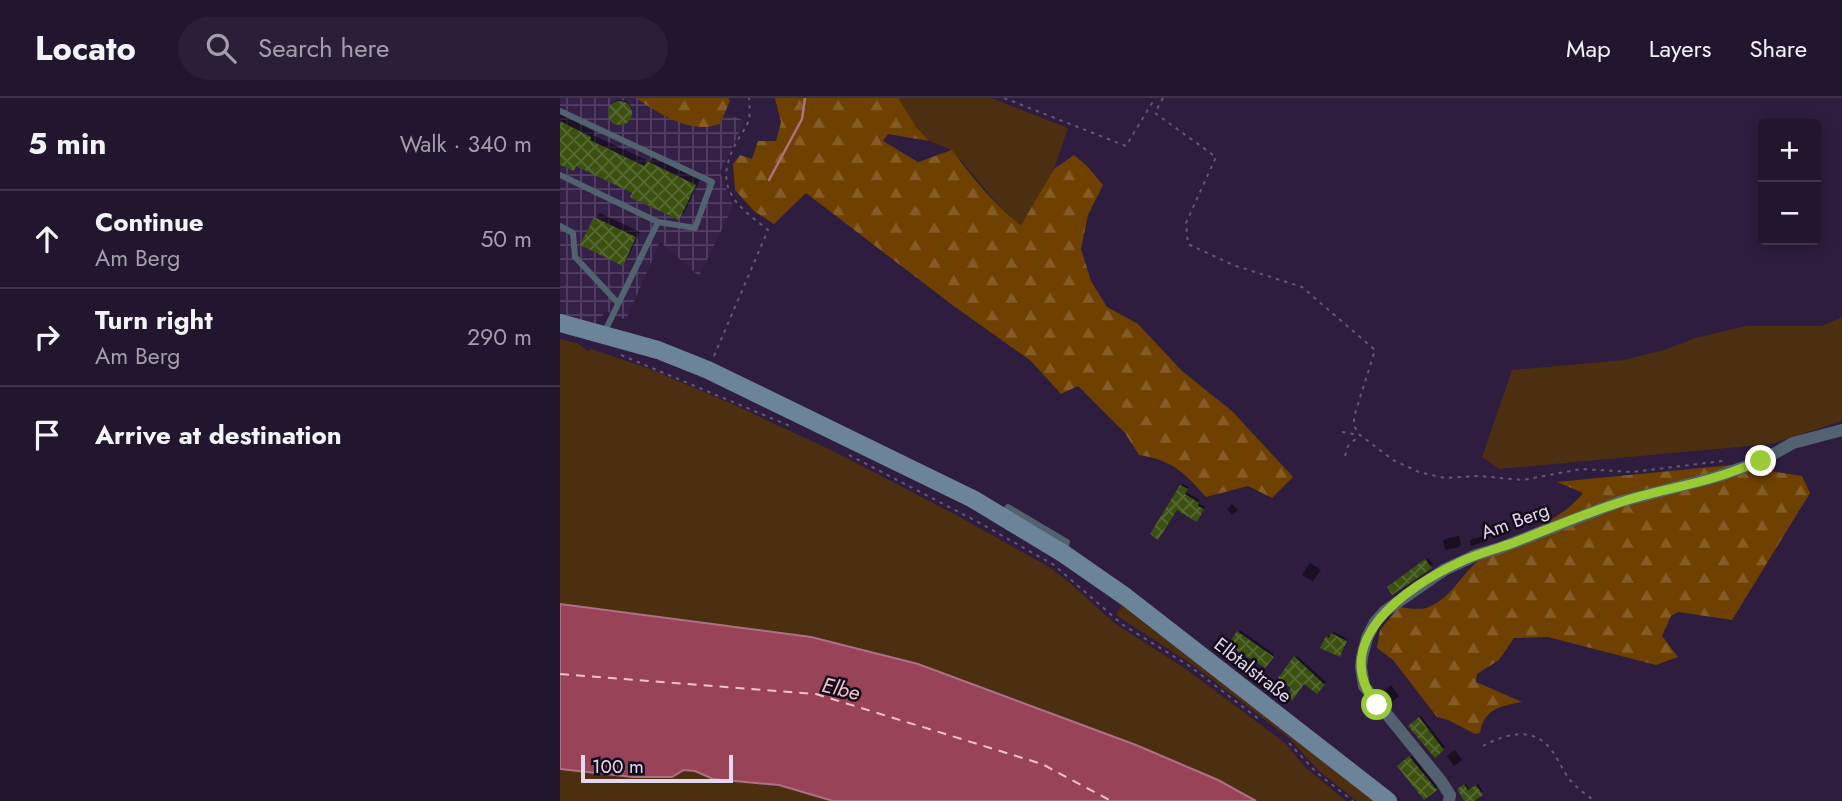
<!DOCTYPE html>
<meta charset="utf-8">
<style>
body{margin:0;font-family:Jost,sans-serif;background:#2a1f36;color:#f1f3f6}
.controls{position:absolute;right:21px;top:21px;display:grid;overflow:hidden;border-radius:7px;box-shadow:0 4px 18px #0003}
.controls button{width:63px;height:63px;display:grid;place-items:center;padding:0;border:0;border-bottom:2px solid #3f354a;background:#22162e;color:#f1f3f6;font:35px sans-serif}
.scale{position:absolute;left:21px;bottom:18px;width:152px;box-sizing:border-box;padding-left:7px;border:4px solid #e3d8ee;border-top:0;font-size:19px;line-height:24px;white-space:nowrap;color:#e3d8ee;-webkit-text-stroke:5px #130b1a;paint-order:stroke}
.stop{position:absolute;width:21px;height:21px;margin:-16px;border:5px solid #99cb35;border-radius:50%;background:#fff}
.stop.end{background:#99cb35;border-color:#fff;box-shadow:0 2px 7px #0008}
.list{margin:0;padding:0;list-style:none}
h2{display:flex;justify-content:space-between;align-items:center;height:91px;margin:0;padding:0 28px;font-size:30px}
h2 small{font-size:23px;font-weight:400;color:#a29faa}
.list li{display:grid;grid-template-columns:46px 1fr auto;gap:21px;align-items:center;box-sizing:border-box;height:98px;padding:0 28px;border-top:2px solid #3f354a}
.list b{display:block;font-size:26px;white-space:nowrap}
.list p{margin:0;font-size:23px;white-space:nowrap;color:#a29faa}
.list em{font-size:23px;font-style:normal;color:#a29faa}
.icon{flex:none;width:38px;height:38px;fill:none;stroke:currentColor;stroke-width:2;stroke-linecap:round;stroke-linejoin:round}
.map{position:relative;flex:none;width:1282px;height:703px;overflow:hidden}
header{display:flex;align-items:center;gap:42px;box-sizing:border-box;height:98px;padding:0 35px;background:#22162e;border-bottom:2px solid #3f354a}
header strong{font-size:33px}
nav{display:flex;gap:38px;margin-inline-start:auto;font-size:24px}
.search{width:490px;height:63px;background:#2a1f36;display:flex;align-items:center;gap:18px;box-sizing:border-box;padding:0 24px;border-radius:38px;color:#a29faa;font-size:26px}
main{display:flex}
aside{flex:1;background:#22162e}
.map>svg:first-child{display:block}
</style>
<header>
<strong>Locato</strong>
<div class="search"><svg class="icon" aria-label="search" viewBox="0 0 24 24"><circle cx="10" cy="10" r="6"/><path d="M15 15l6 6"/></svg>Search here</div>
<nav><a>Map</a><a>Layers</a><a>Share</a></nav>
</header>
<main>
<aside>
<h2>5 min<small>Walk · 340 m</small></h2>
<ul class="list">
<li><svg class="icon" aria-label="ahead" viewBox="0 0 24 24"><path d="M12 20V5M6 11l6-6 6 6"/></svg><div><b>Continue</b><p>Am Berg</p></div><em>50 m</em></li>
<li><svg class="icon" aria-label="right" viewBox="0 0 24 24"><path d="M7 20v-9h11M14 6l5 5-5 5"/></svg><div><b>Turn right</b><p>Am Berg</p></div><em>290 m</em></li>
<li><svg class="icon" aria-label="arrive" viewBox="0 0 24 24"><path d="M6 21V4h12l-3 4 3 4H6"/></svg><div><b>Arrive at destination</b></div></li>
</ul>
</aside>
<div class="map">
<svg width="1282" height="703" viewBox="0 0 1282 703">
<defs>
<pattern id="industrial-grid" width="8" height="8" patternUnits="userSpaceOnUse" patternTransform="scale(1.75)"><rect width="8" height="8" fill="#352048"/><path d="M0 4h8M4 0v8" fill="none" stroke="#524063"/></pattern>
<pattern id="forest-firs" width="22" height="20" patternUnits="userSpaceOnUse" patternTransform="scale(1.75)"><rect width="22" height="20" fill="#6e4100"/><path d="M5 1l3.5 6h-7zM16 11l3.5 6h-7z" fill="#835c26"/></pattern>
<pattern id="building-cross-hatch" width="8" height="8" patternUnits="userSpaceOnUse" patternTransform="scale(1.75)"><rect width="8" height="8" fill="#3b510f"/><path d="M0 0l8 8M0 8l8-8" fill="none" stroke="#576932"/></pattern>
</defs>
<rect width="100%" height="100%" fill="#2e1d3e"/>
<path fill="url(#industrial-grid)" d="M0 0H128L185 23 160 74 173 109 139 178 100 144 66 222 46 213 34 228 0 221Z"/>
<path fill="#4b2f10" d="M338 0H431L508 30 494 71 461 127C434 107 417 79 394 55 388 48 378 48 370 43 358 36 342 14 338 0Z
M1282 219V323L1211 346 939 371 922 359 952 272 1064 262 1107 251 1135 240 1186 228H1262Z
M0 241 17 245 28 253 31 251 90 271 170 305 271 352 396 417 489 469 510 485 553 524 627 572 725 645 745 669 786 703H696L658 682 576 647 464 604 359 566 251 539 0 506Z
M563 505 821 703H797L758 672 730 641 633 567 556 517Z
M0 671 73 679H112L125 672 135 673 153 681 219 687 273 703H0Z"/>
<path fill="url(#forest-firs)" d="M76 0H168L170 3 160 26C131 37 100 16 76 0Z
M215 0H338L356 29 369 43 328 36 323 43 358 64 392 52C412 79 434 107 461 127L494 71 514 57 528 69 543 87 528 117 521 151 531 183 547 209 578 226 622 273 672 313 733 379 712 400 688 388 646 399C624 374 612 362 579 357L565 335 518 288 501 296 471 263 391 206 246 95 214 126 194 113 175 92 173 66 180 57 192 61 198 43H216L221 24Z
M1172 367 1242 378 1250 395 1172 522 1118 514 1111 518 1102 538 1118 559 1096 567 988 539 954 540 939 562 917 576 916 584 962 604C940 608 924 611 920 635L915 636 888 622 877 619 833 562 817 550 820 532 839 509C847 510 858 512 866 510 890 502 900 478 918 463 949 437 997 428 1023 395L997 384Z"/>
<path fill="#984358" stroke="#ae7085" stroke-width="2" d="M0 506 251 539 358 566 576 647 658 682 696 703H273L219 687 153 681 135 673 124 672 112 679H73L0 671Z"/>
<path fill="#0007" d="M50 13a11 11 0 1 1 22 0a11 11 0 1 1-22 0Z
M0 16 35 34 33 37 89 63 94 59 140 82 124 115 119 120 18 67 13 71 0 65Z
M40 115 80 134 67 161 62 166 35 120Z
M623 386 629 389 625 394 640 402 638 405 645 409 637 422 621 388Z
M672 406 678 412 672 417 667 411Z
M899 438 901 447 899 449 885 452 883 443 885 441Z
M924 438 923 444 911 448 910 443 912 441Z
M868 460 873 466 871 468 832 495 831 488Z
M750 465 761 472 753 483 742 477Z
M680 532 714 556 707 566 671 546Z
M774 534 788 541 782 555 767 539Z
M737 558 766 584 757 594 745 584 734 589 721 580Z
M831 587 839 598 831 605 823 594Z
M861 618 885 649 875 657 850 628Z
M895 652 902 662 894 668 887 658Z
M852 658 877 689 864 699 840 668Z
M906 686 910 692 918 686 923 694 911 703H906L899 691Z"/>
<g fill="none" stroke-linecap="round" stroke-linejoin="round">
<path stroke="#ae7085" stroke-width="2.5" d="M209 82 242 21 245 0"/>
<path stroke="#f4c2cb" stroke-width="2" stroke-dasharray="9 7" stroke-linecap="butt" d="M0 576 256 596 482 666 551 703"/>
</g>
<path fill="url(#building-cross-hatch)" d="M48 15a12 12 0 1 1 24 0a12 12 0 1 1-24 0Z
M0 23 31 39 30 42 84 68 87 63 136 87 119 122 70 99 72 95 16 68 14 73 0 67Z
M34 119 76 139 63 168 20 147Z
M620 387 628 391 625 396 639 405 638 408 644 411 637 424 617 412 598 442 590 436Z
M865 461 872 470 832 497 827 489Z
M677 533 714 559 705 570 668 547Z
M771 535 787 543 780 559 760 550 766 538 769 540Z
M734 558 765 587 757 596 744 586 732 603 725 598 731 590 718 580Z
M859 619 884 652 875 660 848 628Z
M849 658 877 692 864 702 837 668Z
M904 686 908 692 916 687 923 697 914 703H904L897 691Z"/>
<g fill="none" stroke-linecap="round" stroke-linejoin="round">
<path stroke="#655674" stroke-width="2" stroke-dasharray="3.5 5" stroke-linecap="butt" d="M444 0 566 48 595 0
M603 0 595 15 656 59 626 125 628 146 673 167 742 189 815 252 794 319V328L800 337 833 362 859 374 885 380 919 378 963 382 1021 371 1072 374 1163 363
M61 257 230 328
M154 258 208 132C178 108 154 92 173 51 185 26 192 30 189 0
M782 334 799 337
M289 357 418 424 494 467 563 527 631 569 700 622
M785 358 788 348 800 337
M729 645 757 675 793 703
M923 648C941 638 967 629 985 645 996 654 1001 671 1010 682 1017 690 1026 697 1035 703"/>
<path stroke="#536270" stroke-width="6" d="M0 13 152 84 135 130 98 124
M0 77 98 124 44 235
M0 128 13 135 15 159 58 205
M443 416 448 409 507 444 505 453"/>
<path stroke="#536270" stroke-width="12" d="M889 703 890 697 881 683 804 588 801 569 802 559 807 540 815 524 825 513 884 472 916 457 940 450 1059 404 1156 379 1201 363 1233 345 1282 332"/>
<path stroke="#6c849a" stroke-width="18" d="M0 225 98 252 148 272 413 401 504 456 566 499 828 703"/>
</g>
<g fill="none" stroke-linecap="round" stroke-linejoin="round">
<path stroke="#99cb35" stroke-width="9" d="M817 607C767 544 846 489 898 465 917 455 938 451 958 443 991 430 1024 416 1058 405 1090 394 1124 389 1156 379 1171 375 1186 368 1201 363"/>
</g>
<g text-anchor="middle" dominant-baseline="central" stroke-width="5" stroke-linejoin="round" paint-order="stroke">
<g font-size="19" fill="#e3d8ee" stroke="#130b1a">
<text transform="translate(955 423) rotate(-20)">Am Berg</text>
<text transform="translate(693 572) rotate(38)">Elbtalstraße</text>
</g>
<g font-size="21" font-style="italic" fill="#f4c2cb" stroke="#130b1a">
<text transform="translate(281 591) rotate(14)">Elbe</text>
</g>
</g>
</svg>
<div class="controls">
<button>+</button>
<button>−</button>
</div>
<div class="scale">100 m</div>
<div class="stop" style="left:817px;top:607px"></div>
<div class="stop end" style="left:1201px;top:363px"></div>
</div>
</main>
